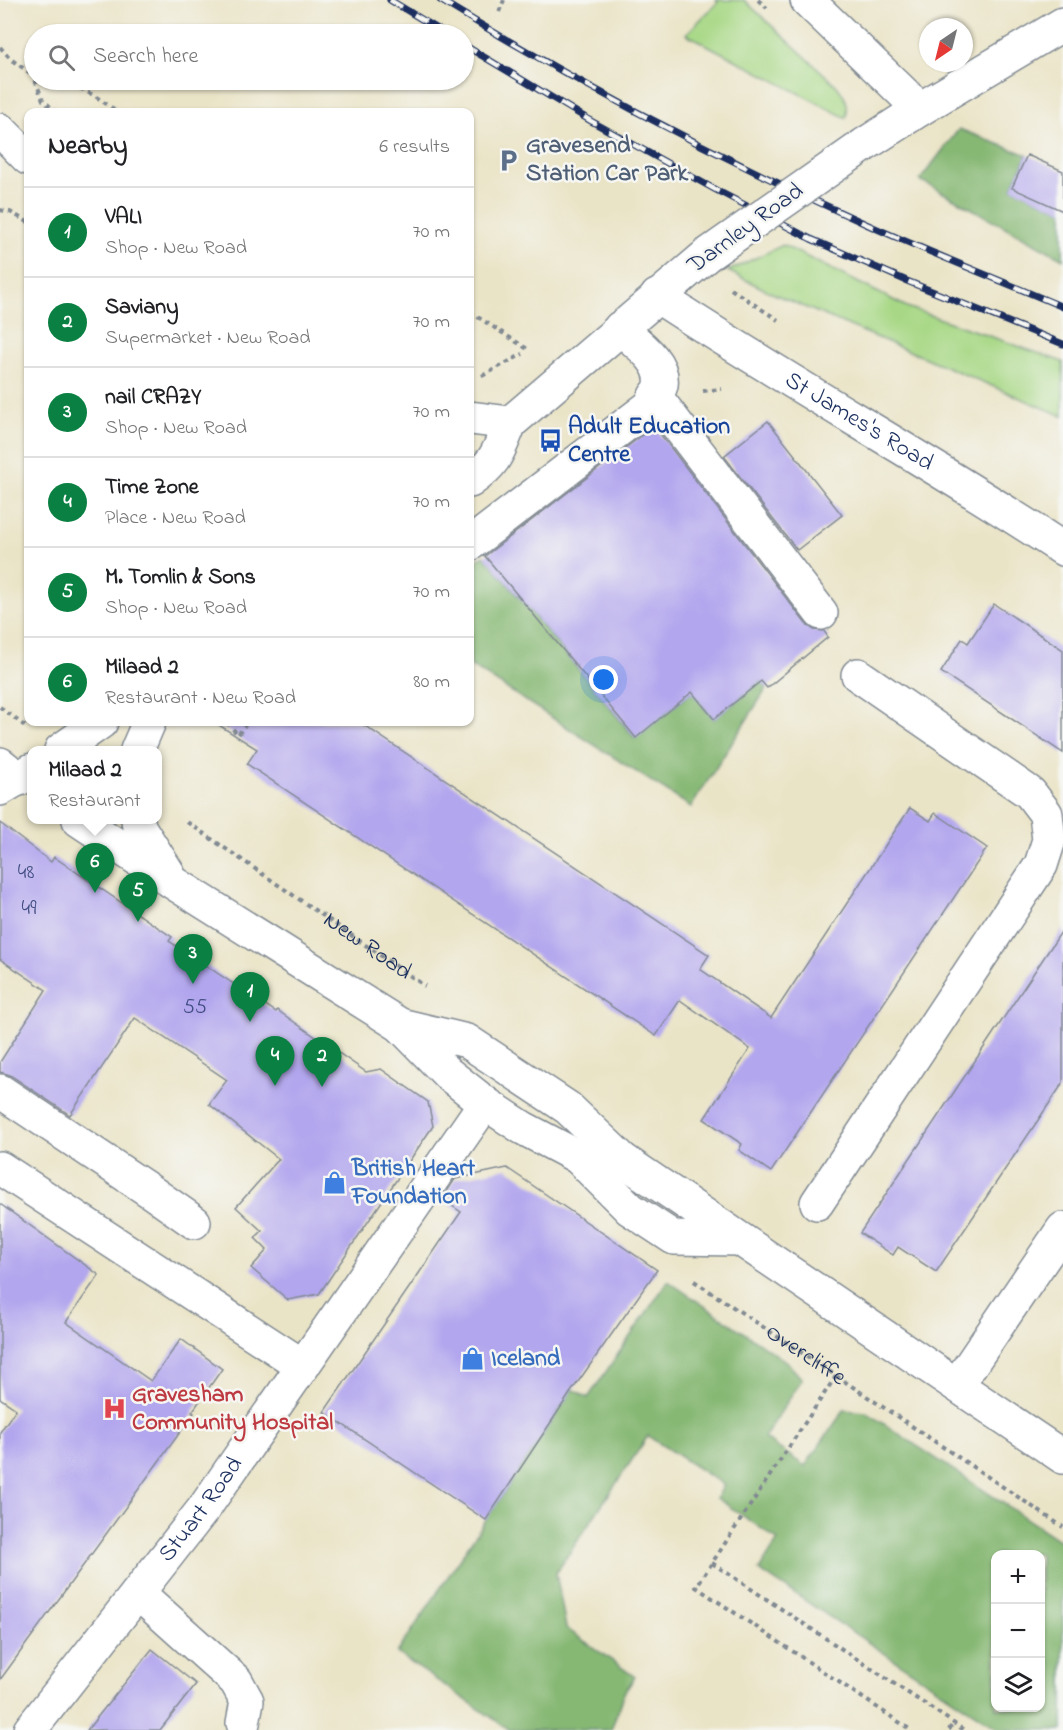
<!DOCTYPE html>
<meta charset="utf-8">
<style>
body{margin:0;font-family:"Indie Flower",sans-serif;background:#f6f6f6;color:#202124}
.controls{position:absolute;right:18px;bottom:18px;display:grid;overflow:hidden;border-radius:12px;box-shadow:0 2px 4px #0004}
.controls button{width:54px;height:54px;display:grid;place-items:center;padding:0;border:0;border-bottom:2px solid #e0e0e0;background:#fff;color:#202124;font:30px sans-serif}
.compass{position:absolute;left:919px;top:18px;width:54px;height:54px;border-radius:50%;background:#fff;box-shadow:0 2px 4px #0004;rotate:215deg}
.you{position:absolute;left:604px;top:680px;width:21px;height:21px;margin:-15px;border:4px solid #fff;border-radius:50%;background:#1a73e8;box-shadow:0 0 0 9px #1a73e833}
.badge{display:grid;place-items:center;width:39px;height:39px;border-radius:50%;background:#0b8043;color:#fff;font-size:20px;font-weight:700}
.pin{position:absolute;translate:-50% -50px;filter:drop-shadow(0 2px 3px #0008)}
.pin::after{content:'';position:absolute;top:32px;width:21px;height:18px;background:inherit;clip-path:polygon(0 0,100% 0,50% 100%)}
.popup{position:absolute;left:27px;top:746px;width:135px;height:78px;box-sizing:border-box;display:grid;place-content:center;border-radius:12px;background:#fff;filter:drop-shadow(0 2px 4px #0005);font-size:20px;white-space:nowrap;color:#757577}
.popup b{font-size:22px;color:#202124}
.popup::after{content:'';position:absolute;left:50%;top:100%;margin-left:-12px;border:12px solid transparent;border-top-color:#fff}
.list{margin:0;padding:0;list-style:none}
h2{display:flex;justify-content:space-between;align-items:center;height:78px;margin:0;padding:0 24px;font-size:26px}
h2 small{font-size:20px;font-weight:400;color:#757577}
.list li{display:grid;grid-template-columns:39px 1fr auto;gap:18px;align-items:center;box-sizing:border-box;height:90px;padding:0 24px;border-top:2px solid #e0e0e0}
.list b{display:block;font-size:22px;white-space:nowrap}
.list p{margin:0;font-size:20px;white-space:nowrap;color:#757577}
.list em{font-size:20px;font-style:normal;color:#757577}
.icon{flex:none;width:33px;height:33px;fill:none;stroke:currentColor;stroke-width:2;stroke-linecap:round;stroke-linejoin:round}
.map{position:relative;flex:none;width:1063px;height:1730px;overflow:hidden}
.search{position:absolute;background:#fff;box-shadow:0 2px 4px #0004;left:24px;top:24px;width:450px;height:66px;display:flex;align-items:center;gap:15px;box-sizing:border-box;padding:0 21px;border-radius:33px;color:#757577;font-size:22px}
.panel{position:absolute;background:#fff;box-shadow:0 2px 4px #0004;left:24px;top:108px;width:450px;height:618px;border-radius:12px}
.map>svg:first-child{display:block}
</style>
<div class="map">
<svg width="1063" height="1730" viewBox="0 0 1063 1730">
<rect width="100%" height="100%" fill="#f6f6f2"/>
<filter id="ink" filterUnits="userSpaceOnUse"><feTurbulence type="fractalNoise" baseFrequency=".0167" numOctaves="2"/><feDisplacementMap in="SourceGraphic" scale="12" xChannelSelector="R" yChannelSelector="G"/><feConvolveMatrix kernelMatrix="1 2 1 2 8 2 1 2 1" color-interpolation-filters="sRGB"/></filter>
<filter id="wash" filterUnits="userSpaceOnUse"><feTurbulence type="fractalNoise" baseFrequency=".008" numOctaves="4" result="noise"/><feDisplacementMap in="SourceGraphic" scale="24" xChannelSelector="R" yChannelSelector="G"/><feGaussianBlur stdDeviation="1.35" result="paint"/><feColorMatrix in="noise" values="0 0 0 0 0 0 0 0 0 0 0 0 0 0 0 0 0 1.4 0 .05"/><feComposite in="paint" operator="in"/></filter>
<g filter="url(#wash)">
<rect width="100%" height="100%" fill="#eae4c7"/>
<path fill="#a8d886" stroke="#628472" stroke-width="1.5" d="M716 0H744L837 86C845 97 850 104 846 118L686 34 718 2Z
M783 245 907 307 1063 362V416L774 294 728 271Z"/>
<path fill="#86b873" stroke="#507468" stroke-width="1.5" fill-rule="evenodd" d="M959 129 1027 155 1012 188 1063 211V259L920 180Z
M484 555 635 738 692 692 714 719 761 681 767 688 691 807 470 665V566Z
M668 1281 787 1362 802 1379 764 1438 805 1466 844 1410 866 1412 1063 1543V1730H1000L759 1570 778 1540 717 1498 724 1485 648 1436 556 1573 566 1628 635 1677 624 1693 611 1730H510L397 1653 573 1389 588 1398ZM996 1554H1040V1708H996Z"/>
<g id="blocks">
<path fill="#b2a6ee" d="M1027 155 1063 171V211L1012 188Z
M768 421 842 515 797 550 724 456Z
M654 426 806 624 814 630 824 631 828 637 767 688 761 681 714 719 692 692 636 738 485 556Z
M994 604 1063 650V753L941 672 962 639 968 643Z
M214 722H359L709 955 700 969 771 1018 910 808 930 821 935 813 987 848 771 1172 739 1150 742 1144 704 1119 750 1049 680 1000 656 1036 247 764 257 749Z
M0 823 51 862 54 857 172 937 169 941 276 1012 277 1010 366 1072 381 1069 428 1102 433 1126 319 1294 288 1300 251 1268 267 1250 255 1238 262 1231 236 1207 279 1159 209 1104 227 1080 135 1018 70 1115 10 1075 0 1072V1062L46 990 0 959Z
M1063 929V1083L936 1272 898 1247 893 1255 860 1233Z
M507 1168 657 1270 573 1389 486 1520 324 1412 461 1212 442 1199 455 1179Z
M0 1204 99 1275 66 1322 151 1381 181 1339 222 1369 192 1412 194 1413 0 1680V1432L16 1409 0 1398Z
M152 1649 196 1684 160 1730H87Z"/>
</g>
</g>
<g filter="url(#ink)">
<use href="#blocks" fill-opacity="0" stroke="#828a92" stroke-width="1.5"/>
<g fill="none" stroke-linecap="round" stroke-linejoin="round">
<defs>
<g id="minor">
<path d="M920 109 1063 24"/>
<path d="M0 130 28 158"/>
<path id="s3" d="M657 296C790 384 930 461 1063 549"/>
<path d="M655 396 821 613"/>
<path d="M470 418 510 423"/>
<path d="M470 544 650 406C653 400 660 391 661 385 665 361 635 342 620 328"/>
<path d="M0 764 19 779"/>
<path d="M0 1091 147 1189 194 1222"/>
<path d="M0 1168 303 1366"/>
<path d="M817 1203 1041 865 1049 840 1046 814 1030 793 858 675"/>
<path d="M957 1385 1063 1229"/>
<path d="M138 1593 236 1681 247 1701 243 1723"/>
</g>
<g id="major">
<path d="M807 0 920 109 864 145"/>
<path d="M470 481C497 462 498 452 510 423L707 255"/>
<path d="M61 750 101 722"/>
<path d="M137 750 149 722"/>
<path d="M0 789 32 770"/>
<path d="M79 820 174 883 400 1025 447 1073 485 1103 523 1128 578 1157 623 1160"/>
<path d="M138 820 139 827 168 873"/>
<path d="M400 1025 467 1041 568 1108 623 1160 1063 1457"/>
<path d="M578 1157 630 1209 674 1238 739 1239"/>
<path id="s4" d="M30 1730 205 1507 485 1103"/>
</g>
</defs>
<use href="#minor" stroke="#828a92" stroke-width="36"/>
<use href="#major" stroke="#828a92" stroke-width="36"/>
<g stroke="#828a92" stroke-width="4" stroke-dasharray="4.5 4.5" stroke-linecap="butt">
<path d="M758 0 767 8"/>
<path d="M499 12 504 0"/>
<path d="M0 47 12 60 34 76"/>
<path d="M464 71 465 69"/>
<path d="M35 80 43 100 56 112"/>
<path d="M64 80 95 96 118 112"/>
<path d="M448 80 456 84 458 80"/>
<path d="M0 210 10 212 28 222"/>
<path d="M731 289 778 320"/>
<path d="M470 312 529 350"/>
<path d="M482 376 523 354"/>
<path d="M703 391 722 389"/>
<path d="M0 707 26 727"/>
<path d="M227 722 238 735 247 722"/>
<path id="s1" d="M187 822 425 986"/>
<path id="s2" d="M694 1281 1063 1527"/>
<path d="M836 1376 696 1587 911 1730"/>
<path d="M712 1563 964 1730"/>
<path d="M949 1730 953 1723"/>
</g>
<use href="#minor" stroke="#fff" stroke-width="33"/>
<use href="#major" stroke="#fff" stroke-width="33"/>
<defs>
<path id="rail" d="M390 0 446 34
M440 0C576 83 720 158 866 224 931 253 997 279 1063 307
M464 45 591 121 716 190 811 239 907 281 1063 344"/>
</defs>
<use href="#rail" stroke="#1b2f5e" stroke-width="7"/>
<use href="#rail" stroke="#f6f6f2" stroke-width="4.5" stroke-dasharray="14" stroke-linecap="butt"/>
<defs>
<path id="major-bridge" d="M707 255 864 145"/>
</defs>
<use href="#major-bridge" stroke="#828a92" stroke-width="36" stroke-linecap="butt"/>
<use href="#major-bridge" stroke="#fff" stroke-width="33"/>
</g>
</g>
<defs>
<symbol id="parking-bare" viewBox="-9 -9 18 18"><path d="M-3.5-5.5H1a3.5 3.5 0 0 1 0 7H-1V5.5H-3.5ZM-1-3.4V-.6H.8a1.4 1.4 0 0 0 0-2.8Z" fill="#5c6f8a" stroke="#f6f6f2" stroke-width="2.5" paint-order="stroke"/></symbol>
<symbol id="bus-bare" viewBox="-9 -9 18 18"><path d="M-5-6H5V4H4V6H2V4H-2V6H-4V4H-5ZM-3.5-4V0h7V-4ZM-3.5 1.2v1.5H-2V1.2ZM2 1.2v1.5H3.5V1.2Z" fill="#1a4fb4" stroke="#f6f6f2" stroke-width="2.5" paint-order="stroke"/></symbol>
<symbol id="shop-bare" viewBox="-9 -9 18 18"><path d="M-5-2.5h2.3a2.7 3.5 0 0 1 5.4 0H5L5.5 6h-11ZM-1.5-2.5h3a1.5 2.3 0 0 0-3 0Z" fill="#3f7fe0" stroke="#f6f6f2" stroke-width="2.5" paint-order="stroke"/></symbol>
<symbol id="hospital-bare" viewBox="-9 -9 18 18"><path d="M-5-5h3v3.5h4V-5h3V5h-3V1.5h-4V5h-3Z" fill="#e0444e" stroke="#f6f6f2" stroke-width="2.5" paint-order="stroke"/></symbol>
</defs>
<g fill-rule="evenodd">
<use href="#parking-bare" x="492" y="144" width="33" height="33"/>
<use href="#bus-bare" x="534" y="424" width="33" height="33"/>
<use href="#shop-bare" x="318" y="1166" width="33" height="33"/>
<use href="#shop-bare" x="456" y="1342" width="33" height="33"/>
<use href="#hospital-bare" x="98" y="1392" width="33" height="33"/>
</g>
<g text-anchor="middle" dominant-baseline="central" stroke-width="5" stroke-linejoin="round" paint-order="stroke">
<g font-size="21" fill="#414d82">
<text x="26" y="873">48</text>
<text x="29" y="909">49</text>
<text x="195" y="1008">55</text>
</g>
<g font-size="24" font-weight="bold" fill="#4e5e75" stroke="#f6f6f2" text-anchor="start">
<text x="526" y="146">Gravesend<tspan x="526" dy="28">Station Car Park</tspan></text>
</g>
<g font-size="24" fill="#1b2f5e" stroke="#f6f6f2">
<text transform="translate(746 229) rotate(-36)">Darnley Road</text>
<text stroke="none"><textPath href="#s3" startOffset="238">St James's Road</textPath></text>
<text stroke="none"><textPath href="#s1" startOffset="219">New Road</textPath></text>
<text stroke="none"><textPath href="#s2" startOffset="134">Overcliffe</textPath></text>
<text stroke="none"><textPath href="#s4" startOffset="279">Stuart Road</textPath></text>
</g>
<g font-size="24" font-weight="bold" fill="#164399" stroke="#f6f6f2" text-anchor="start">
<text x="568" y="427">Adult Education<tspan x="568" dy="28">Centre</tspan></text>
</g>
<g font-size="24" font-weight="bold" fill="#366cbe" stroke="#f6f6f2" text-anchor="start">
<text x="352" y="1169">British Heart<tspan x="352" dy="28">Foundation</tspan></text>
<text x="491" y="1359">Iceland</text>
</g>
<g font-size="24" font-weight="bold" fill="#be3a42" stroke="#f6f6f2" text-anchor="start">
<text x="132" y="1395">Gravesham<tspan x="132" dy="28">Community Hospital</tspan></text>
</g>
</g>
</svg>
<div class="controls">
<button>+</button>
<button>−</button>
<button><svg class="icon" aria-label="layers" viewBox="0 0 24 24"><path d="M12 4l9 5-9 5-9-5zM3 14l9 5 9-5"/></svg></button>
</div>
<svg class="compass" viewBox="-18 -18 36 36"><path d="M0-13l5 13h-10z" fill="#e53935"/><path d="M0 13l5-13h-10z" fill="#757577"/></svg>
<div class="you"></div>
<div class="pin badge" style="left:250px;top:1022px">1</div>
<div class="pin badge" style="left:322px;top:1087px">2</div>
<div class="pin badge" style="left:193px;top:984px">3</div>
<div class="pin badge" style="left:275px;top:1086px">4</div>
<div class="pin badge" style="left:138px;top:922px">5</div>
<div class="pin badge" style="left:95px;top:893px">6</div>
<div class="popup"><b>Milaad 2</b>Restaurant</div>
<div class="search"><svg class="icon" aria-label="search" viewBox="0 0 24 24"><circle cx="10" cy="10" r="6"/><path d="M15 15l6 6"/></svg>Search here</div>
<section class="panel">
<h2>Nearby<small>6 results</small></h2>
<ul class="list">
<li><span class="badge">1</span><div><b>VALI</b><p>Shop · New Road</p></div><em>70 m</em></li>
<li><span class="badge">2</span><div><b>Saviany</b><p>Supermarket · New Road</p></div><em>70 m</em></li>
<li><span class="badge">3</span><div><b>nail CRAZY</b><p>Shop · New Road</p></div><em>70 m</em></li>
<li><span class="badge">4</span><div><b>Time Zone</b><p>Place · New Road</p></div><em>70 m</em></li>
<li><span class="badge">5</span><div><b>M. Tomlin &amp; Sons</b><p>Shop · New Road</p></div><em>70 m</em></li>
<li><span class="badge">6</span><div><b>Milaad 2</b><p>Restaurant · New Road</p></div><em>80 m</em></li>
</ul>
</section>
</div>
